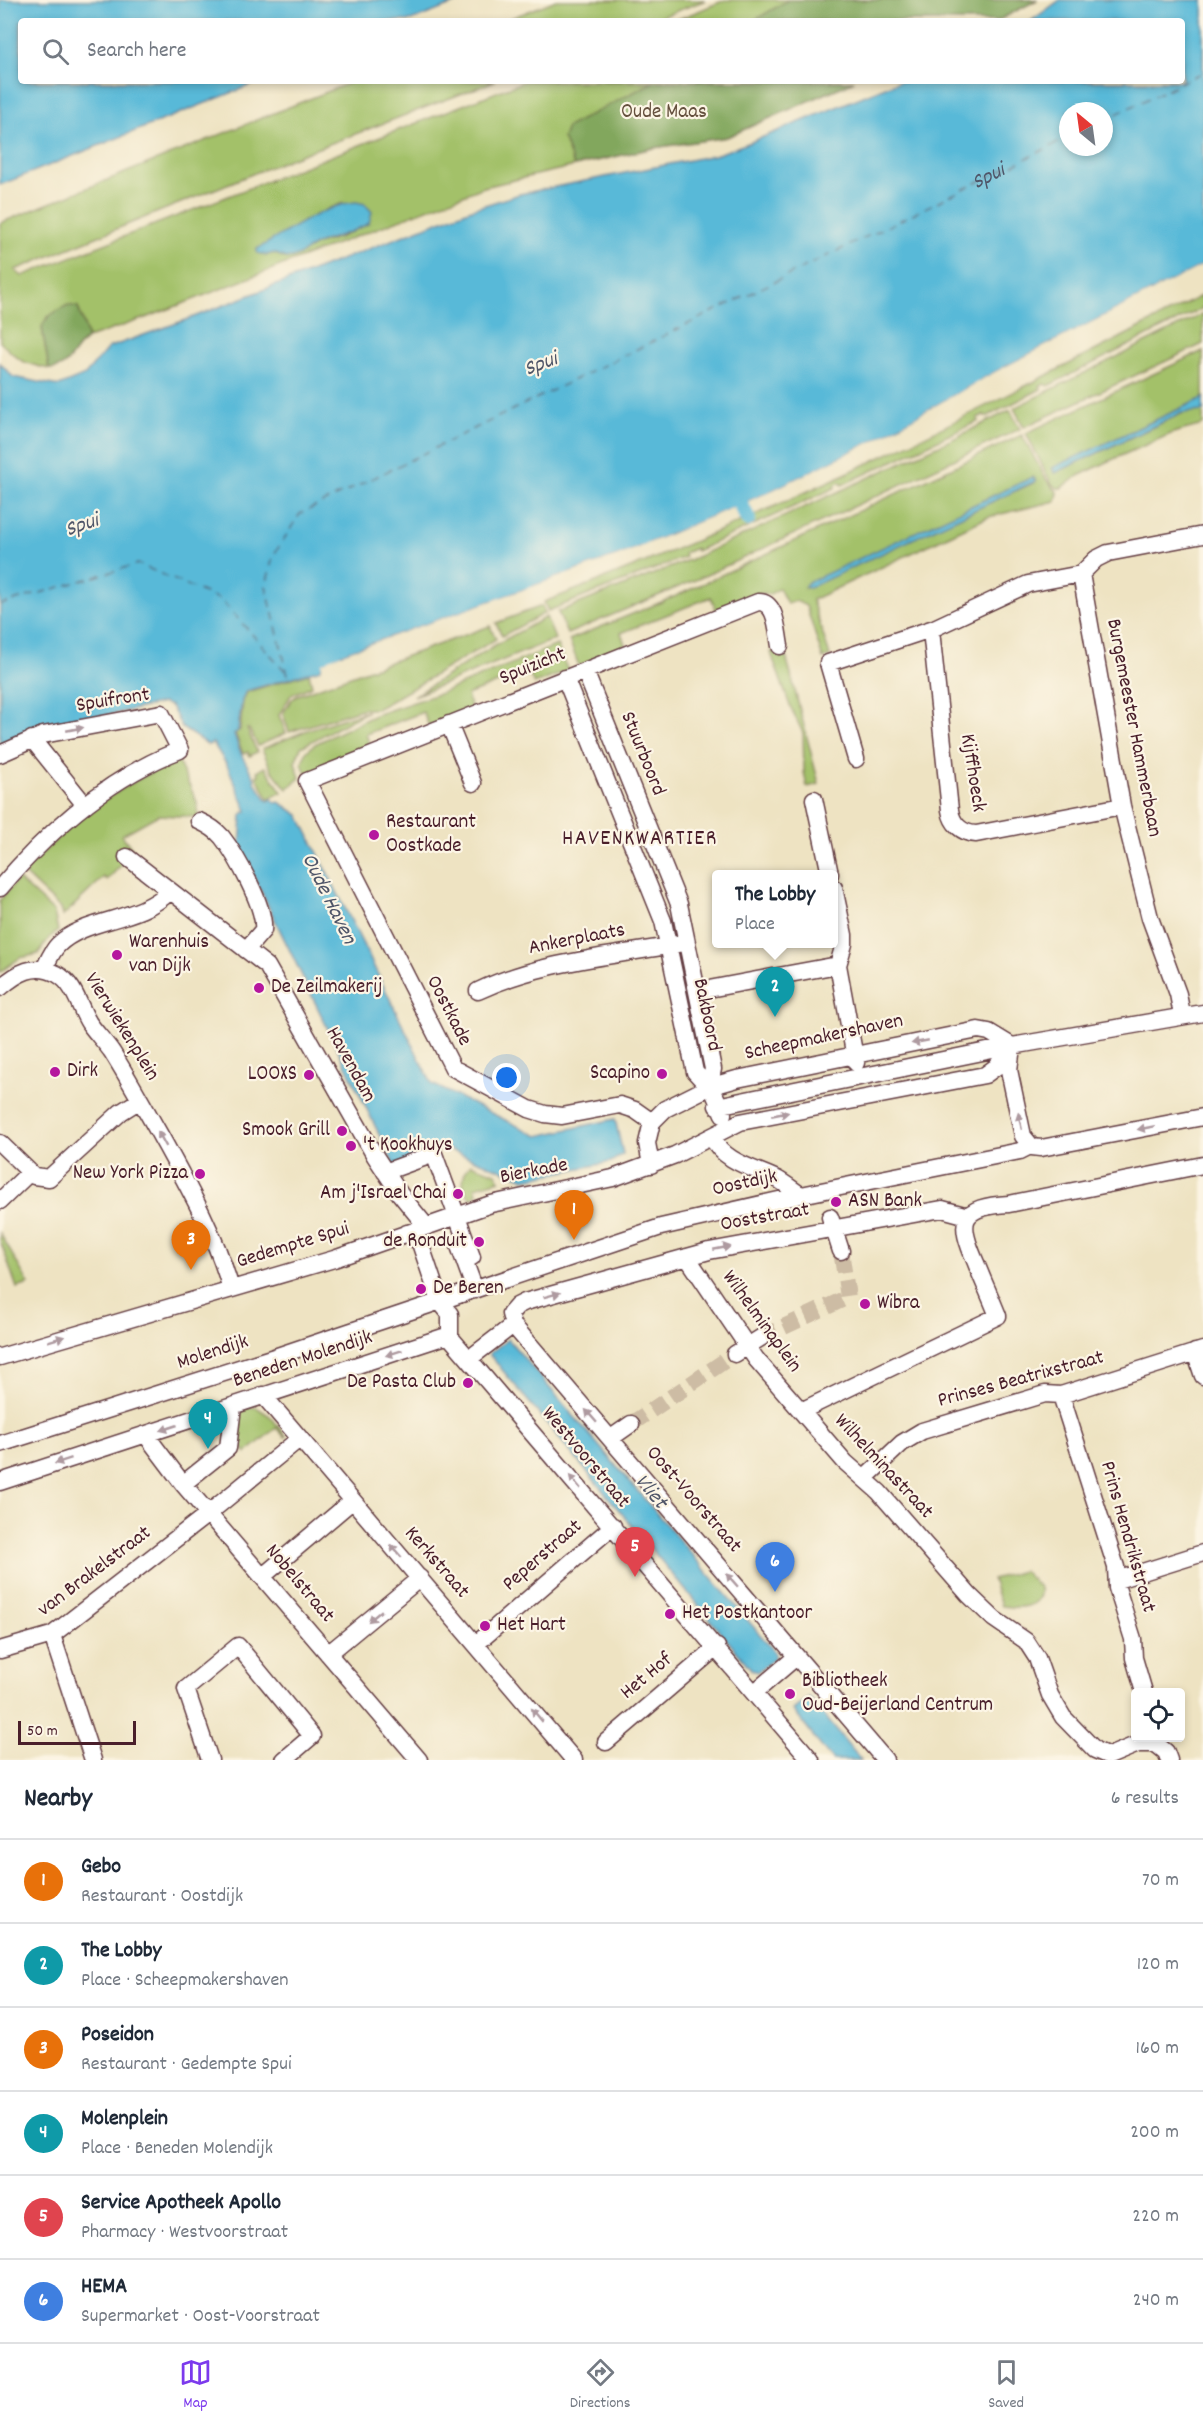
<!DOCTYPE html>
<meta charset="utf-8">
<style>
body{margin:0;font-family:Dekko,sans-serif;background:#f6f6f7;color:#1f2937}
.controls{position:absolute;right:18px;bottom:18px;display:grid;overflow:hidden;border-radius:6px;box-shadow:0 3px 9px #0003}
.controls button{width:54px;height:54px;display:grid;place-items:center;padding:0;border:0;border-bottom:2px solid #e0e1e3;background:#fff;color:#1f2937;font:30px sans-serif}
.compass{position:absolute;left:1059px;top:102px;width:54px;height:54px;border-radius:50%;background:#fff;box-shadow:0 3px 9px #0003;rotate:331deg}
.scale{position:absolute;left:18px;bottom:15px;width:118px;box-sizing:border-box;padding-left:6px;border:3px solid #4a1f2b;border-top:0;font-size:16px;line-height:21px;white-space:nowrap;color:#4a1f2b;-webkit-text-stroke:4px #fcf5e5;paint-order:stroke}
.you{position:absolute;left:507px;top:1078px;width:21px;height:21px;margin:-15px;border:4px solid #fff;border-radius:50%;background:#1a73e8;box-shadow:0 0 0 9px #1a73e833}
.badge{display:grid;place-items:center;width:39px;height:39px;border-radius:50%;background:#7c3aed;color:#fff;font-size:20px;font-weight:700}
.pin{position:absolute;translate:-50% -50px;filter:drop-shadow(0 2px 3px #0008)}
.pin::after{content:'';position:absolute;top:32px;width:21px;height:18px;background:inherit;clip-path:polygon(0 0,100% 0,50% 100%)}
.popup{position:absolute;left:712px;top:870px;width:126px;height:78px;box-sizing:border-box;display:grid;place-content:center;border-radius:6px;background:#fff;filter:drop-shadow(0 2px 4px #0005);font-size:20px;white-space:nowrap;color:#747a83}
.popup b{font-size:22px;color:#1f2937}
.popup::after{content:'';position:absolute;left:50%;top:100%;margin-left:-12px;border:12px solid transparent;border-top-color:#fff}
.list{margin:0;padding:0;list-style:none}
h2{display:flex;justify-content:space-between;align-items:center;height:78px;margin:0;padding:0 24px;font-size:26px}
h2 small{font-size:20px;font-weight:400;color:#747a83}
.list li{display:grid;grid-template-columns:39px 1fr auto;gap:18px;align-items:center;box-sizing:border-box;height:84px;padding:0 24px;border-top:2px solid #e0e1e3}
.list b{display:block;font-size:22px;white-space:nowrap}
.list p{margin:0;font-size:20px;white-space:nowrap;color:#747a83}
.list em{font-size:20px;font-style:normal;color:#747a83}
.icon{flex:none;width:33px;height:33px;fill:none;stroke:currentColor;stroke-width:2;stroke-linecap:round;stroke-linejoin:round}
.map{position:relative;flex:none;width:1203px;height:1760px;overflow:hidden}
.search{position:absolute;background:#fff;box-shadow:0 3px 9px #0003;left:18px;right:18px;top:18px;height:66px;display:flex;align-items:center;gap:15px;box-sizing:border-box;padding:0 21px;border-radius:6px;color:#747a83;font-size:22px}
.sheet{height:582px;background:#fff}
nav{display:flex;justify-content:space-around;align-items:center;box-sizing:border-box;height:84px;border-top:2px solid #e0e1e3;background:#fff;font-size:16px;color:#747a83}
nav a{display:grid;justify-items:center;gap:3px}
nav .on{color:#7c3aed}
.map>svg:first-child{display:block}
</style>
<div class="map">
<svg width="1203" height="1760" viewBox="0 0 1203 1760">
<rect width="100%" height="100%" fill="#fcf5e5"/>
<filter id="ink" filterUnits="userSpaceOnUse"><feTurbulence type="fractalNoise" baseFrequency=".0167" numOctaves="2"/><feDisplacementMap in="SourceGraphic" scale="12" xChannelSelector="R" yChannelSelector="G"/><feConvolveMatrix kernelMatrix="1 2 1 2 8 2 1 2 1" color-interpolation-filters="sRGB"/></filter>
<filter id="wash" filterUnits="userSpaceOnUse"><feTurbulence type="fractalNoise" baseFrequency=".008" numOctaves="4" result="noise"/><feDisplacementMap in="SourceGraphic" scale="24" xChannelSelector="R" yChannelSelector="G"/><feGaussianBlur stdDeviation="1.35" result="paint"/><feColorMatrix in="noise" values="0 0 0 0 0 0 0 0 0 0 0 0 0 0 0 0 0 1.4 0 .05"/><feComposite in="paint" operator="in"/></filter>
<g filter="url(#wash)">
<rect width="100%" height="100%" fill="#eee3c2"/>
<path fill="#a3c169" stroke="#76704a" stroke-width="1.5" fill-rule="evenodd" d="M556 0H706L650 21H504Z
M725 0H1037L997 21H674Z
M354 81H495L292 158 15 270 22 276 525 81H854L727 137 653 148 484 187 151 316 88 338 78 307 47 317 42 328 49 369C20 362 22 363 0 342V223ZM343 203 369 223 341 237 317 244 292 258H285L274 253 267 255 257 253V250L330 208Z
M1203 295V308L1048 386 1045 384 1040 386 1041 389 986 417 984 415 977 418 979 421 842 485 840 482 834 486 835 488 696 551V548L684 553 685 557 548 611 544 602C772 516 988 407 1203 295Z
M1203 314V344L1024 427 1014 408Z
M1203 351V398L1053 468 1055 473 1185 412 1203 411V425L1173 433 1118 457 1080 475 1061 488H1057L1051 483 1026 433Z
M1010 410 1020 429 700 578 567 634 558 612 694 558 957 437Z
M1022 435 1046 479 1058 493 1056 501 988 517 812 600 830 656 823 659 806 606 796 601 787 604 779 588 770 594 762 593 716 611 711 597 621 633 626 647 579 666 569 640 676 596ZM1033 477 1035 482 805 588 808 583Z
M542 606 545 613 502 636 496 623Z
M546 617 555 639 414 696 497 644Z
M490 626 496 639 389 702 376 709H362L289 732 283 714 291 700 298 695Z
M557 645 568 671 534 684 528 671 467 695 472 709 429 726 423 712 366 734 371 749 307 775 302 764 306 752 315 744 375 715 441 693Z
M777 650 779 658 786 656 819 784 807 787 804 772 803 733 790 706 773 659 771 652Z
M309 673 312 686 291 695 279 715 286 733 258 746 249 729H247L257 752 250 756 248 752 243 754 235 733 240 730 243 701 247 692Z
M368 711 301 747 295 762 300 778 287 789 271 769 262 749 310 729Z
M177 759 197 802 198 817 158 815 122 835 134 852 107 880 104 877 63 916 61 909 23 873C46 850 69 825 96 806 121 788 149 773 177 759Z
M265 767 282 792 269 799 256 776 259 775 257 771Z
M18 879 54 912 58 931 49 938 38 954 20 958 0 972V900Z
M471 1164 496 1173 500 1180 475 1187 477 1194 471 1198C460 1188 461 1174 471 1164Z
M0 1233 29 1284 17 1288 0 1240Z
M256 1407 270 1416 286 1436 285 1437 276 1428 246 1453 235 1437 241 1427 238 1421 240 1409Z
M1023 1571 1040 1588C1043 1610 1015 1608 1001 1606L992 1579Z"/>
<path fill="#82a75d" stroke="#666344" stroke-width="1.5" d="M788 0H1037L997 21H753Z
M655 81H854L727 137 653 148 574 166 563 138 567 127Z
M68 305 78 307 88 338C72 348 71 370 49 369L42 327C46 315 57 311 68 305Z"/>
<path fill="#59b9d8" stroke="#526c82" stroke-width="1.5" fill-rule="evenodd" d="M0 0H464L411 21H21V81H261L0 185Z
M1060 0H1203V265L995 372 871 442 765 494 618 556 344 653 323 663 321 669 246 691 242 700 238 731 234 734 242 756 255 779 254 781 268 801 272 799 276 803 279 802 299 815 432 1084 538 1136 615 1119 623 1154 611 1162 525 1179 445 1148 395 1167 240 848 242 814 247 811 227 765 213 743 208 745 182 728 171 706 163 703 22 734 0 745V363L13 377 59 386 85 375 108 348 191 318 469 210 520 194 715 155 751 142 900 81H1182V21H1031ZM1068 111H1104V147H1068Z
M356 202 365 204 372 212 369 223C351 234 335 236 317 244 308 248 301 256 292 258 286 260 280 255 274 253L267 255 257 253V249C286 233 323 205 356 202Z
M1203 398V411L1182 413 1055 473 1052 468Z
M1033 477 1036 481 809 588 804 587 807 583Z
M508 1339 775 1652V1658L757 1672 752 1670 489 1354Z
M809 1697 861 1760H833L827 1754 793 1710Z"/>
<path fill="#eee3c2" d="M1203 265V268L996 375 872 444 767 496 619 559 333 661 325 665 322 672V663L331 658 618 556 765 494 871 442 995 372Z"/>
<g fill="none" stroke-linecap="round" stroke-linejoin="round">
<path stroke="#59b9d8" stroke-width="16" d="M731 485 748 519"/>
<g stroke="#4f5568" stroke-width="1.5" stroke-dasharray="8 6" stroke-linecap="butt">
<path d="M1104 120 1199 74 1203 69"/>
<path d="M0 605 138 564 221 600 288 674"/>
<path id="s1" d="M288 675 266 586 273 556 300 514 1068 138"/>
</g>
</g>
</g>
<g filter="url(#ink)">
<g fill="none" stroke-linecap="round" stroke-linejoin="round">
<path stroke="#cdbca4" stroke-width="16" stroke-dasharray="16 8" stroke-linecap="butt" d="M762 1337 848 1297 841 1251
M631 1424 735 1354"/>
<defs>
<path id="minor" d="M931 630 950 810C952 824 962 833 976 834L1122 806
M585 671 679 904 713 1069 709 1087
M565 678 663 921 695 1072 714 1093 723 1114
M449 724 473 783
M32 739 85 805
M0 754 43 735 161 713 180 750C108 778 49 830 0 888
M856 759 828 663 934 628 1028 584 1081 574
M814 799 830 874
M199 821C208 825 216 830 222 837 236 855 266 908 263 930L246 950
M127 857 267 966 375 1156 400 1194 426 1226
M834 888 844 935V944L838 965 856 1063
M44 969C48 961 52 951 58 945 86 917 138 923 170 891
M0 988C17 973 35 962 57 974 75 984 79 1007 89 1023 96 1033 105 1042 112 1052 129 1079 144 1107 160 1135 188 1186 215 1233 231 1289
M478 991C541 961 611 957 678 944
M698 991 838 965
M1182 1015 1178 994 1150 918 1122 806 1081 574 1096 559 1108 553 1203 535
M1012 1047 1009 1070 1023 1136 1032 1147 1041 1148 1203 1117
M717 1106 1012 1046 1203 1013
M652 1122 635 1110 620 1105 562 1116 545 1114 529 1109 453 1068 307 781 758 602C777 601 777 632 780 646
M712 1137C723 1162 754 1168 777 1179 786 1184 793 1190 801 1195
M0 1143 34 1176 49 1178 121 1112 140 1100
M651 1165 647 1143 652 1122 665 1109 709 1087 737 1079 978 1030 989 1032 1012 1046
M385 1172 434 1154 472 1257
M0 1201 29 1173
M830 1217 841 1251
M407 1233 420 1243 440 1302 450 1314V1337
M459 1246 475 1290
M687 1257 756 1359 801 1411
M450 1337 811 1760
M1195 1352 1203 1376
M735 1354 762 1337
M0 1357 334 1259 491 1204 613 1178 675 1155 740 1122 985 1075 996 1067 1012 1046
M470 1358 513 1325
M263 1395 574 1760
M1061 1395 1116 1567 1117 1588 1133 1639 1134 1658 1144 1692
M146 1435 183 1484 419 1760
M611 1438 631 1424
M0 1444 274 1357 661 1227 801 1195 1020 1151 1030 1146
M865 1478 902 1443 922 1431 1045 1394 1061 1395 1203 1350
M0 1482 443 1337H450
M183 1484 228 1448 233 1407
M263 1576 346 1506
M1117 1580 1203 1553
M52 1635 93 1760
M476 1644 613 1526
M0 1650 52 1635 209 1513 299 1439
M328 1654 420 1578
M755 1692 796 1657
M1157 1738 1156 1744 1166 1752 1169 1760
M606 1742 717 1647
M1156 1744H1138L1109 1756 1095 1750 1063 1717 1050 1695 1037 1658 1026 1641 994 1619 969 1595 879 1492 845 1462 801 1411 998 1316C991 1298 983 1281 976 1263 957 1220 960 1207 1009 1204L1203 1165
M210 1760 186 1689 238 1646 312 1736 284 1760
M885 1760 513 1325 510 1314 517 1306 525 1302 709 1251 942 1209 968 1216"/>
</defs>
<use href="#minor" stroke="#633c42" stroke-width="19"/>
<use href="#minor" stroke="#fff" stroke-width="16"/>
</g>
<defs><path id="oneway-solid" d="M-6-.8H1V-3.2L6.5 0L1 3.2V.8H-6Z" transform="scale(1.5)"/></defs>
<g fill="#ae9aa0">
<use href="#oneway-solid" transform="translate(75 729) rotate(-11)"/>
<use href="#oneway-solid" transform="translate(920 1042) rotate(169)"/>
<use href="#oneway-solid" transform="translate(780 1114) rotate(-11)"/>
<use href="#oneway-solid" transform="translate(1020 1121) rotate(-102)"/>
<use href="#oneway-solid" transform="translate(1146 1128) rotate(169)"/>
<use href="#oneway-solid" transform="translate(162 1139) rotate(-119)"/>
<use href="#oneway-solid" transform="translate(722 1248) rotate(-11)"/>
<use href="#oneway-solid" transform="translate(552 1295) rotate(-15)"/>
<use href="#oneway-solid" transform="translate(56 1339) rotate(-17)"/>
<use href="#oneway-solid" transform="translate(394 1353) rotate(162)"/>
<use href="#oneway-solid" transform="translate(591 1416) rotate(-131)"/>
<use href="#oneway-solid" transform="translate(169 1428) rotate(162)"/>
<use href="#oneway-solid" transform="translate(63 1461) rotate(162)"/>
<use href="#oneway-solid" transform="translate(575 1482) rotate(-130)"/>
<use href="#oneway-solid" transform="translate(396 1551) rotate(-131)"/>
<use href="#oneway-solid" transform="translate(732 1580) rotate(-131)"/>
<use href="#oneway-solid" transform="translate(375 1616) rotate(140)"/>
<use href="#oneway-solid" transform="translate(537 1715) rotate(-130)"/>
</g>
</g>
<g fill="#b5179e" stroke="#fcf5e5" stroke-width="2">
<circle cx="374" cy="835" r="6"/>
<circle cx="117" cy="955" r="6"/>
<circle cx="259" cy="988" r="6"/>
<circle cx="55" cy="1072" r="6"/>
<circle cx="662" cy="1074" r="6"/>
<circle cx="309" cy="1075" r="6"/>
<circle cx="342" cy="1131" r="6"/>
<circle cx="351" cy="1146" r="6"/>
<circle cx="200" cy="1174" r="6"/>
<circle cx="458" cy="1194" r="6"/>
<circle cx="836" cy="1202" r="6"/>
<circle cx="479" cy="1242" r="6"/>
<circle cx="421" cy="1289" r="6"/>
<circle cx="865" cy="1304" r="6"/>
<circle cx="468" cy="1383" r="6"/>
<circle cx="670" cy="1614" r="6"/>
<circle cx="485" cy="1626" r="6"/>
<circle cx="790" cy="1694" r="6"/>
</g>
<g text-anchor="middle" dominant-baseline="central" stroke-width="4.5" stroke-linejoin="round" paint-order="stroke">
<g font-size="21" fill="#65503e" stroke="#fcf5e5">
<text x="664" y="113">Oude Maas</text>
</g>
<g font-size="21" fill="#4a1f2b" stroke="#fcf5e5">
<text transform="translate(533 667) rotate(-22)">Spuizicht</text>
<text transform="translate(113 701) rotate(-9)">Spuifront</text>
<text transform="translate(1133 728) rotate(79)">Burgemeester Hammerbaan</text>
<text transform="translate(642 754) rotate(68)">Stuurboord</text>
<text transform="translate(972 773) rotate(81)">Kijffhoeck</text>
<text transform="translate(577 940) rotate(-11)">Ankerplaats</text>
<text transform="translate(448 1011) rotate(63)">Oostkade</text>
<text transform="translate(706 1015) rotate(78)">Bakboord</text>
<text transform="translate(121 1027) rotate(58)">Vierwiekenplein</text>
<text transform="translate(824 1038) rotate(-12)">Scheepmakershaven</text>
<text transform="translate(350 1065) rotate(61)">Havendam</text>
<text transform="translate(534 1172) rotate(-11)">Bierkade</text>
<text transform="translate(745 1184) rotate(-12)">Oostdijk</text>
<text transform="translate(765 1218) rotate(-10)">Ooststraat</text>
<text transform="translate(293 1246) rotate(-17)">Gedempte Spui</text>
<text transform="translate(761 1322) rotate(54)">Wilhelminaplein</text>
<text transform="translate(213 1353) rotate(-18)">Molendijk</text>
<text transform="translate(303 1360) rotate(-18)">Beneden Molendijk</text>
<text transform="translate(1021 1380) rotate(-15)">Prinses Beatrixstraat</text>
<text transform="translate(585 1458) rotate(50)">Westvoorstraat</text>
<text transform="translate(883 1467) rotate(47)">Wilhelminastraat</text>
<text transform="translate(693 1500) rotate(49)">Oost-Voorstraat</text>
<text transform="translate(1127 1537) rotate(74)">Prins Hendrikstraat</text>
<text transform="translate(543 1556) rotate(-41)">Peperstraat</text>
<text transform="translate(436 1563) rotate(49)">Kerkstraat</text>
<text transform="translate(95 1572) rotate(-37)">van Brakelstraat</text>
<text transform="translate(299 1584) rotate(50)">Nobelstraat</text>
<text transform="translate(647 1677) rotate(-40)">Het Hof</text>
</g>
<g font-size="21" fill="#4a1f2b" stroke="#fcf5e5" text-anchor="start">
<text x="386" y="823">Restaurant<tspan x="386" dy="24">Oostkade</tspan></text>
<text x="129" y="943">Warenhuis<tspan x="129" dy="24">van Dijk</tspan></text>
<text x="271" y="988">De Zeilmakerij</text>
<text x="67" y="1072">Dirk</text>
<text x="650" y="1074" text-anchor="end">Scapino</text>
<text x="297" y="1075" text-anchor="end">LOOXS</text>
<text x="330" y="1131" text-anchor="end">Smook Grill</text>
<text x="363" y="1146">'t Kookhuys</text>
<text x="188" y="1174" text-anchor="end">New York Pizza</text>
<text x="446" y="1194" text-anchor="end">Am j'Israel Chai</text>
<text x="848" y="1202">ASN Bank</text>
<text x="467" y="1242" text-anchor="end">de Ronduit</text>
<text x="433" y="1289">De Beren</text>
<text x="877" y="1304">Wibra</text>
<text x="456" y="1383" text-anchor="end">De Pasta Club</text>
<text x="682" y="1614">Het Postkantoor</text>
<text x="497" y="1626">Het Hart</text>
<text x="802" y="1682">Bibliotheek<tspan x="802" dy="24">Oud-Beijerland Centrum</tspan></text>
</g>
<g font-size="22" font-style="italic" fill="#4f5568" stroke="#fcf5e5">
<text stroke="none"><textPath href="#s1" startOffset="939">Spui</textPath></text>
<text transform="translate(541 365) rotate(-21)">Spui</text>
<text transform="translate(82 526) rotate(-19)">Spui</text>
<text transform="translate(328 899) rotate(64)">Oude Haven</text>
<text transform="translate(650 1492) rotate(50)">Vliet</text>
</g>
<g font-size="22" letter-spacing="1.5" fill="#4a1f2b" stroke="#fcf5e5">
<text x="640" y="839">HAVENKWARTIER</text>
</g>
</g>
</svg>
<div class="controls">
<button><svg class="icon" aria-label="locate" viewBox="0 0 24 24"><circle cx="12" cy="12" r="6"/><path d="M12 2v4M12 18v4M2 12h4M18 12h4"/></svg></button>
</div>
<svg class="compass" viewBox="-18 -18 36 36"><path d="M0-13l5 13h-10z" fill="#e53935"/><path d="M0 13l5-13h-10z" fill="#747a83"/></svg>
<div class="scale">50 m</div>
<div class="you"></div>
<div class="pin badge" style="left:574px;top:1240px;background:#e8710a">1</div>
<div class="pin badge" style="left:775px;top:1017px;background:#0f9aa8">2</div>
<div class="popup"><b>The Lobby</b>Place</div>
<div class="pin badge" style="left:191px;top:1270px;background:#e8710a">3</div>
<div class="pin badge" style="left:208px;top:1449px;background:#0f9aa8">4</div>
<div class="pin badge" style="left:635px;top:1577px;background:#e0444e">5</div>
<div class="pin badge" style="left:775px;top:1592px;background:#3f7fe0">6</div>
<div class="search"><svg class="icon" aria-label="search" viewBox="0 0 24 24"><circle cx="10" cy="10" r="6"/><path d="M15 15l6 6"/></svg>Search here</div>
</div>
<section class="sheet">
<h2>Nearby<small>6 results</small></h2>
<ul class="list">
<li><span class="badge" style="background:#e8710a">1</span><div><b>Gebo</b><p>Restaurant · Oostdijk</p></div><em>70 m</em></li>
<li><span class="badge" style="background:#0f9aa8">2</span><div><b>The Lobby</b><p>Place · Scheepmakershaven</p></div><em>120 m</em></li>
<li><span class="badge" style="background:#e8710a">3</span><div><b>Poseidon</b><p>Restaurant · Gedempte Spui</p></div><em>160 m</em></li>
<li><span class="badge" style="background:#0f9aa8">4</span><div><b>Molenplein</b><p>Place · Beneden Molendijk</p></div><em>200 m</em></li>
<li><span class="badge" style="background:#e0444e">5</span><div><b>Service Apotheek Apollo</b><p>Pharmacy · Westvoorstraat</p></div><em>220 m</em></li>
<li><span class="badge" style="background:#3f7fe0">6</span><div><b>HEMA</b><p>Supermarket · Oost-Voorstraat</p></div><em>240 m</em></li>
</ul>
</section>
<nav>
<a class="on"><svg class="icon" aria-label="map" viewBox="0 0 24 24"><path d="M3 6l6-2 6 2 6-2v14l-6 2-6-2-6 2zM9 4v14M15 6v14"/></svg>Map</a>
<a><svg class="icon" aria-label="directions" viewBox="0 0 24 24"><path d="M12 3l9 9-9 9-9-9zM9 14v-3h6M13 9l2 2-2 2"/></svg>Directions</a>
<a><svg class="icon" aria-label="saved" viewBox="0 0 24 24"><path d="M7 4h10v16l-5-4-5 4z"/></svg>Saved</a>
</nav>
